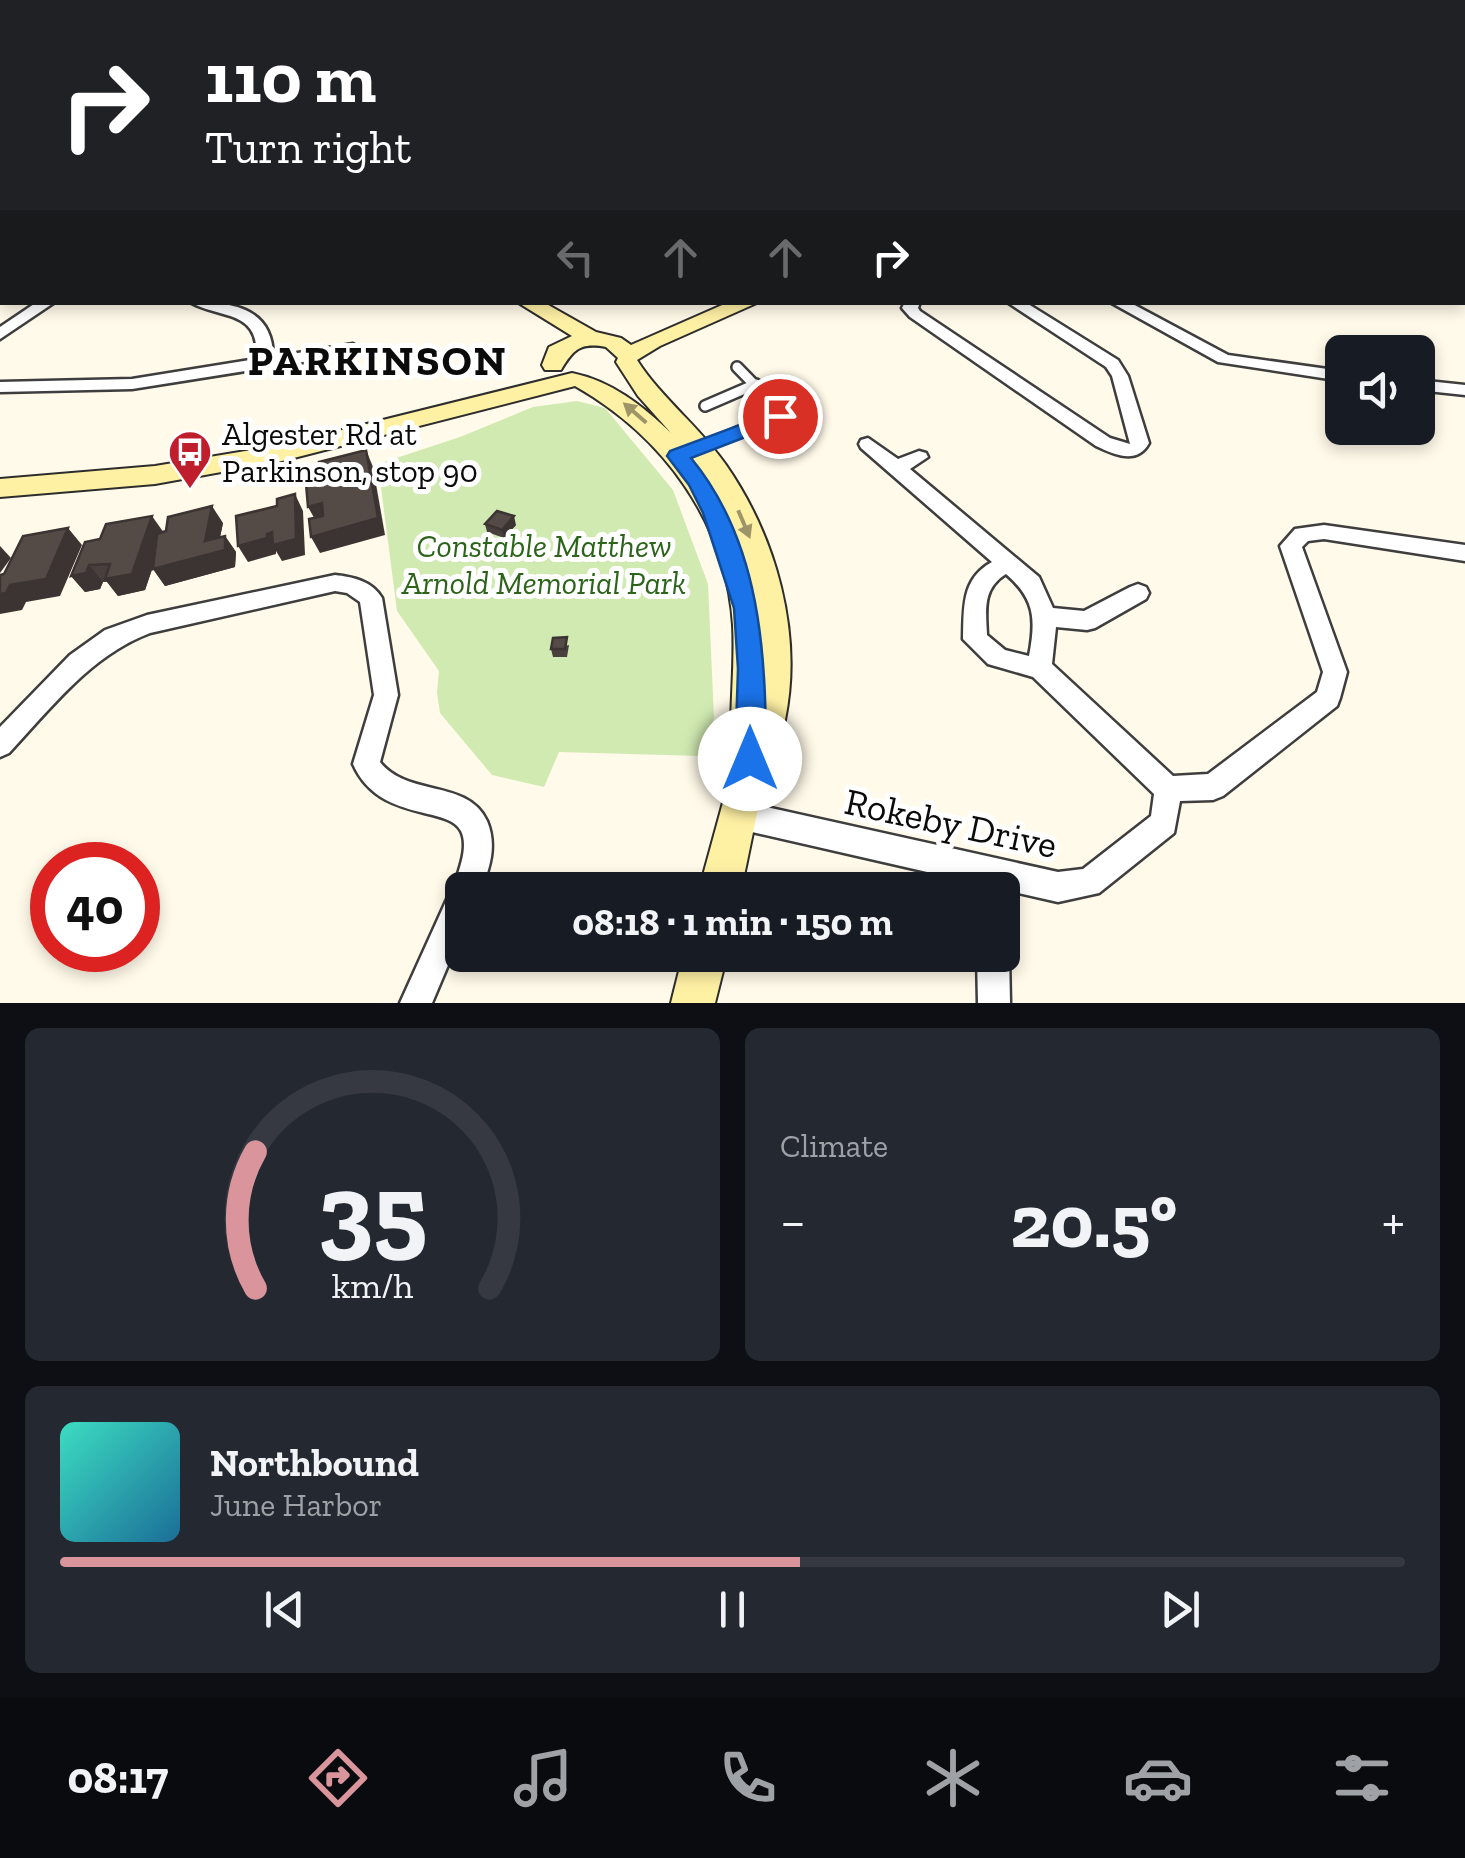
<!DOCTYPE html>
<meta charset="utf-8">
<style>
:root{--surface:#171b24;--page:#242831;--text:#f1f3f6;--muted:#9ea1a6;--line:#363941;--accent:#da949c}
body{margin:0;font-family:"Zilla Slab",serif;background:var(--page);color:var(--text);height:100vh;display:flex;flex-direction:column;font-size:38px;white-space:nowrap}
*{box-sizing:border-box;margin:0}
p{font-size:32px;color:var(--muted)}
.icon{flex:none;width:55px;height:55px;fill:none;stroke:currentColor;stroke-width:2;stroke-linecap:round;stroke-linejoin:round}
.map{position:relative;height:1003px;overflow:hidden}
.sheet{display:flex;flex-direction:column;gap:25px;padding:25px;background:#0d0f14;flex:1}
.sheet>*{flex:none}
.banner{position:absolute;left:0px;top:0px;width:1465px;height:305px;box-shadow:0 5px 15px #0003;background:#202124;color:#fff;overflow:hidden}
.buttons{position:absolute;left:1325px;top:335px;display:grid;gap:20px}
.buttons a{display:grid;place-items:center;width:110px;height:110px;border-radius:15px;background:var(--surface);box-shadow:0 5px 15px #0003;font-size:50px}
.speed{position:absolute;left:30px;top:842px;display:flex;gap:20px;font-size:50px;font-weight:700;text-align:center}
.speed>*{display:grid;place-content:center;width:130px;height:130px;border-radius:50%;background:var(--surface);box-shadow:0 5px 15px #0003;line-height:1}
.speed .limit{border:15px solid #d22;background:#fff;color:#111}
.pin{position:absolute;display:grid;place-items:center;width:85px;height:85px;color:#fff;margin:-42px;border:5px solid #fff;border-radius:50%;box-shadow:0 2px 10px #0007}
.me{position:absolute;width:110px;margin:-55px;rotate:0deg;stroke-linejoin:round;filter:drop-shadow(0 0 8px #0008)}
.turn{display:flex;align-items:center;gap:35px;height:210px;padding:0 40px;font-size:45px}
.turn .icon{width:130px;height:130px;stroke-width:2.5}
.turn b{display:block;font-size:70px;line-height:85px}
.lanes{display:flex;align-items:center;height:95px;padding:0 40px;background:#0003;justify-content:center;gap:50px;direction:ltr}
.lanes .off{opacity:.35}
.big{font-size:75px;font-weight:700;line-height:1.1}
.sheet .widget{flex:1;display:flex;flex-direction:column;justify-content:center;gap:15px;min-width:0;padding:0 35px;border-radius:15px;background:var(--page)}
.sheet .dial{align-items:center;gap:0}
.dial svg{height:260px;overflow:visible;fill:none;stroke:var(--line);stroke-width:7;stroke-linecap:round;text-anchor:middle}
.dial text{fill:var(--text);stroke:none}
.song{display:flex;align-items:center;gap:30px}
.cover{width:120px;height:120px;border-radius:15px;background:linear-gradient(135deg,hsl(170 70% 55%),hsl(200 70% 35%))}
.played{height:10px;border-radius:5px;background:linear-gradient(90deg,var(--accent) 55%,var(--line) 55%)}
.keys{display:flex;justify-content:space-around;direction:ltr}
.heat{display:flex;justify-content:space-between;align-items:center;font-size:55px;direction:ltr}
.sheet .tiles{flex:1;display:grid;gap:25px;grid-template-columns:1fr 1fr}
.widget:last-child{grid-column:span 2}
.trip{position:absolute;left:445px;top:872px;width:575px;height:100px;border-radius:15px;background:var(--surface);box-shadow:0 5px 15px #0003;font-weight:700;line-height:100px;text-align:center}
.dock{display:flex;height:160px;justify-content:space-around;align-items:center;background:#090b0e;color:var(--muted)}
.dock .icon{width:70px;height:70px}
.dock .on{color:var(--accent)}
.dock b{font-size:45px;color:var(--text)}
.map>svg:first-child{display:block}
.green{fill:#d1eab2}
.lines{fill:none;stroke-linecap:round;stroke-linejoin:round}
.lane-casing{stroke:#3e3e3e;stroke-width:14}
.street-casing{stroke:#3e3e3e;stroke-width:5}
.secondary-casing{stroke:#2d2d2d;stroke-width:4}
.lane{stroke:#fff;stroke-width:9}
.street{fill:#fff;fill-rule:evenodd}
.secondary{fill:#fff1a4;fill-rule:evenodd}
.wall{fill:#48403d}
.shaded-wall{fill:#3b3432}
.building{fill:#544b47;stroke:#3b3432;stroke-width:2.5}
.oneway{fill:#9d9567}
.route{fill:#1a73e8;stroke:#114b97;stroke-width:2.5}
.labels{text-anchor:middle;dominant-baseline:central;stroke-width:10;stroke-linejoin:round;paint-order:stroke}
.poi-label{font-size:32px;fill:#0b0b0b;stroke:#fff;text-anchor:start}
.park-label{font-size:32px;font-style:italic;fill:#2c641a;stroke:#fff}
.near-street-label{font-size:38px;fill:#0b0b0b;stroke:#fff}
.district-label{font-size:42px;font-weight:bold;letter-spacing:2.5px;fill:#0b0b0b;stroke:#fff}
</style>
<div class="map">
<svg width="1465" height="1003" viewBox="0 0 1465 1003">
<rect width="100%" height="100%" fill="#fffae9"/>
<polygon class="green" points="577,401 605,408 673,490 708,584 714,718 701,756 559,752 544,787 492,775 440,713 437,693 439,671 397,611 378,464 460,437 533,407"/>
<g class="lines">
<g class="lane-casing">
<g id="lane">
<polyline points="705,406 756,384"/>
<polyline points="698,449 782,413 737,367"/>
</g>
</g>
<g class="street-casing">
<g id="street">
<polygon points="0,120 2,120 2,124 0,125"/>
<rect x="1462" y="137" width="3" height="8"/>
<rect x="1462" y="197" width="3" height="8"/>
<rect x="0" y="250" width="2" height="8"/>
<rect x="1462" y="274" width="3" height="8"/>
<polygon points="37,302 55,302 0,339 0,327"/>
<path d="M190 302C229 302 273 306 273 357L353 344 361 349 353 354 132 389 0 392V382L132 379 256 359C261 309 219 319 190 302Z"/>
<path d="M905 302H920L918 308 920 311 1110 438 1130 444 1112 376 1106 367 1007 302H1025L1118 360 1128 376 1149 443C1137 465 1115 455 1096 446L910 317 902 308Z"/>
<polygon points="1110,302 1129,302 1228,355 1342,371 1342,381 1218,362"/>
<polygon points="1418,380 1465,385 1465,395 1418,390"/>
<path d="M868 438 898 459 919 451 926 453 928 457 910 469 1039 577 1053 608 1084 611 1130 587 1138 584 1146 587 1149 593 1146 599 1095 628 1087 630 1056 627 1052 664 1173 776 1208 774 1317 692 1323 672 1280 546 1295 529 1324 525 1465 545V561L1324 539 1308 541 1302 547 1347 672 1340 698 1337 706 1223 796 1213 800 1180 801 1174 833 1099 893 1058 902 739 829 729 825 725 815 729 805 739 801 1058 872 1083 869 1151 816 1154 794 1033 677 988 664 963 639C964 608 961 579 992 562L861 448 859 444 861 440ZM1006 574C1035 599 1036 619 1029 656L1005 650 987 635C986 610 982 589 1006 574Z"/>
<path d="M335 575C353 577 372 581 382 598L398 695 380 762C407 797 468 779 487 821 497 845 490 867 481 890H462V932L432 1003H400L457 877C461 864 468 845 461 831 448 805 379 823 353 764L374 695 360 602 347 593 335 591 150 633C90 656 52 707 9 753L0 757V727L70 655 105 630 147 615Z"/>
<polygon points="1002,943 1009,955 1010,1003 978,1003 977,955 1002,955"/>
</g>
</g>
<g class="secondary-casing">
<g id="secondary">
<rect x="0" y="123" width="2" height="9"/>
<path d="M517 302H543L596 332 621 338 631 345 729 302H759L660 346 637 360C662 399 700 427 726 465 776 537 803 633 785 720 781 740 770 758 765 778 756 815 749 853 741 890H699L739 744 731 732C731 696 735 660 733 625 726 521 663 436 575 386L282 461 155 484 0 497V479L155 466 282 445 572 373C611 381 642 405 671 433L638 396 616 362 618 358 606 347C580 342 573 350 561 370H545L542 365 549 347 572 336Z"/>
<polygon points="683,955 727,955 715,1003 671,1003"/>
</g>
</g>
<use href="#lane" class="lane"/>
<use href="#street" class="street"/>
<use href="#secondary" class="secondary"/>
</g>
<g class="wall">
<polygon points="223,523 220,537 225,536 236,552 235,567 165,586 153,569 154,564 145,590 118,596 107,582 103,582 100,589 85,592 71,576 85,542"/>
<polygon points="485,524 516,525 504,538 487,532"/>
<polygon points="569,645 567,657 553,657 551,649"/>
</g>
<g class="shaded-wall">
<polygon points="366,450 373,467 385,535 320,553 311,537"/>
<polygon points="295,494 303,511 305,555 282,561 276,551 276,554 248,562 238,546 272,532"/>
<polygon points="322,503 330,520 317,523 308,507"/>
<polygon points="212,506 223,523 217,552 225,536 236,552 235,567 165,586 153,569 205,541"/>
<polygon points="152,516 164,533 145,590 118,596 105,579"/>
<polygon points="514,516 516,525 504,538 502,530"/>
<polygon points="68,528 82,545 60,596 26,602 22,610 0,614 0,594"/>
<polygon points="0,546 11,558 0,573"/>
<polygon points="89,565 103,582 100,589 85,592 71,576"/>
</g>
<g class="building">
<polygon points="366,450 378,518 311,537 309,519 323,516 322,503 308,507 306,484 321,480 319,462"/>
<polygon points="295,494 296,539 273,545 272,532 267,534 267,538 238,546 236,516 277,506 277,499"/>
<polygon points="212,506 205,541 225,536 225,550 153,569 157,534 166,531 168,517"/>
<polygon points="497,511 514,516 502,530 485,524"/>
<polygon points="152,516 132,574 105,579 110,564 89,565 86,573 71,576 85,542 100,539 106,524"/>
<polygon points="68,528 46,579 10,585 6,593 0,594 0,575 4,574 23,536"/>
<polygon points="567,637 565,649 551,649 553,638"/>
</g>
<defs><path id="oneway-solid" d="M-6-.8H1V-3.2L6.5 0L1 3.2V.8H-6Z" transform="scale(2.5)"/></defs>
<g class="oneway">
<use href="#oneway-solid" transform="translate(635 413) rotate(-139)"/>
<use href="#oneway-solid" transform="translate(744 524) rotate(67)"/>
</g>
<linearGradient id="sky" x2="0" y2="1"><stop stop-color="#8fc5ee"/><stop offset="0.46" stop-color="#fffdf5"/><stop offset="1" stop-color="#fffdf5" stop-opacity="0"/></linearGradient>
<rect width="1465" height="261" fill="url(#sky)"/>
<path class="route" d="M780 410 787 412V421L691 458C761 543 766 654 766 759L761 769 750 773 740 769 735 759 738 669 734 608 703 513 689 485 667 456 670 451Z"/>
<defs>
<g id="bus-pin" transform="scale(2.25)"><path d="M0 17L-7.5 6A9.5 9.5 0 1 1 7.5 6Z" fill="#bf1f2d" stroke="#fff"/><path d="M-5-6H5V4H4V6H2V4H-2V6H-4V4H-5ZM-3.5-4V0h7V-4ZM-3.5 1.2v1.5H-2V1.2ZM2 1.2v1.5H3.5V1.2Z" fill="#fff"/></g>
</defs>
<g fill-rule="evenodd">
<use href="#bus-pin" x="190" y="452"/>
</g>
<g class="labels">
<g class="poi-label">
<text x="222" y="434">Algester Rd at<tspan x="222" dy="37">Parkinson, stop 90</tspan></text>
</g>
<g class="park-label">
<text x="544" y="546">Constable Matthew<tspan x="544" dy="37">Arnold Memorial Park</tspan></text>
</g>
<g class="near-street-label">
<text transform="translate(951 823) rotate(12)">Rokeby Drive</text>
</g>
<g class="district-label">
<text x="378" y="360">PARKINSON</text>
</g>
</g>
</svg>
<div class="buttons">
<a><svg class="icon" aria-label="sound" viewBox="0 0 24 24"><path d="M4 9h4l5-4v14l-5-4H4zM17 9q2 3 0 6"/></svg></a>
</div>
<div class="speed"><div class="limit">40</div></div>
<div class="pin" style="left:780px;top:416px;background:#d93025"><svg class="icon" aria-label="arrive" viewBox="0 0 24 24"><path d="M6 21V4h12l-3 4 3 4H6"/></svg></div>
<svg class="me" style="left:750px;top:759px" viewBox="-20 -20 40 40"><circle r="19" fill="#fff"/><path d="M0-13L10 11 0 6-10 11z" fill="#1a73e8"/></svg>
<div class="trip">08:18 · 1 min · 150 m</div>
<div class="banner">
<div class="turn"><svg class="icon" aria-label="right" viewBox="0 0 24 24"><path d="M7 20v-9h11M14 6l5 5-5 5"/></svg><div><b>110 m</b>Turn right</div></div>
<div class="lanes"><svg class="icon off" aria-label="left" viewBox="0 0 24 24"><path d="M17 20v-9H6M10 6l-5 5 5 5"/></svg><svg class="icon off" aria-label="ahead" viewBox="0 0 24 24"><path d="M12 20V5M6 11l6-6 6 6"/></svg><svg class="icon off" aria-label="ahead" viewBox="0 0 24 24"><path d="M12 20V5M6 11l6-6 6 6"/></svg><svg class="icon" aria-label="right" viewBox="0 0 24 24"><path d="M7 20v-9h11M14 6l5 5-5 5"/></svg></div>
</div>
</div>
<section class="sheet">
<div class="tiles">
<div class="widget dial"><svg viewBox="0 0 100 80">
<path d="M14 69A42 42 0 1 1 86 69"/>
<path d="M14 69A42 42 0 0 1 14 27" stroke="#da949c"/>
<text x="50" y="56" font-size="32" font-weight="700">35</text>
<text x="50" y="72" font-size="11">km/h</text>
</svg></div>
<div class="widget"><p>Climate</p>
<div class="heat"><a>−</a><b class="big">20.5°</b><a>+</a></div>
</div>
<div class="widget">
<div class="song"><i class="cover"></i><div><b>Northbound</b><p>June Harbor</p></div></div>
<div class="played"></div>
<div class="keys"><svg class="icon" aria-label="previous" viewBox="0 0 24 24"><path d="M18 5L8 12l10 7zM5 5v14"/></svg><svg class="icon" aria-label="pause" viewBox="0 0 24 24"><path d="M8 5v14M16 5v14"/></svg><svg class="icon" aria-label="next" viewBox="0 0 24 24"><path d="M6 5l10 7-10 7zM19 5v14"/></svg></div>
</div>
</div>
</section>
<nav class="dock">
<b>08:17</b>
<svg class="icon on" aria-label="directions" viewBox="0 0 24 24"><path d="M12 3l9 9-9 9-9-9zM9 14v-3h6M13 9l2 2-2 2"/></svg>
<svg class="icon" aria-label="music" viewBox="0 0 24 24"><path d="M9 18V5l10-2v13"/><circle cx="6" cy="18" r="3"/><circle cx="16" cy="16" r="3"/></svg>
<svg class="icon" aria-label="phone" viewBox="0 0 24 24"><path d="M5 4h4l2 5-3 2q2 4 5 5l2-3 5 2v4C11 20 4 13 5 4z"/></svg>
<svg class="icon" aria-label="climate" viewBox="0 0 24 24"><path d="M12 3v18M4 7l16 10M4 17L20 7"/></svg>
<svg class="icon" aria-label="car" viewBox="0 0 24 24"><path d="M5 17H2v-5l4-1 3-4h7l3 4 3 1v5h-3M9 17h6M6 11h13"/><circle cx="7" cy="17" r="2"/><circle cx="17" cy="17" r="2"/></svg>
<svg class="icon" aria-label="filters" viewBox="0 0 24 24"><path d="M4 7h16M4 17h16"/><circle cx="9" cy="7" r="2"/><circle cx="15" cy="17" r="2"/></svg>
</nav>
